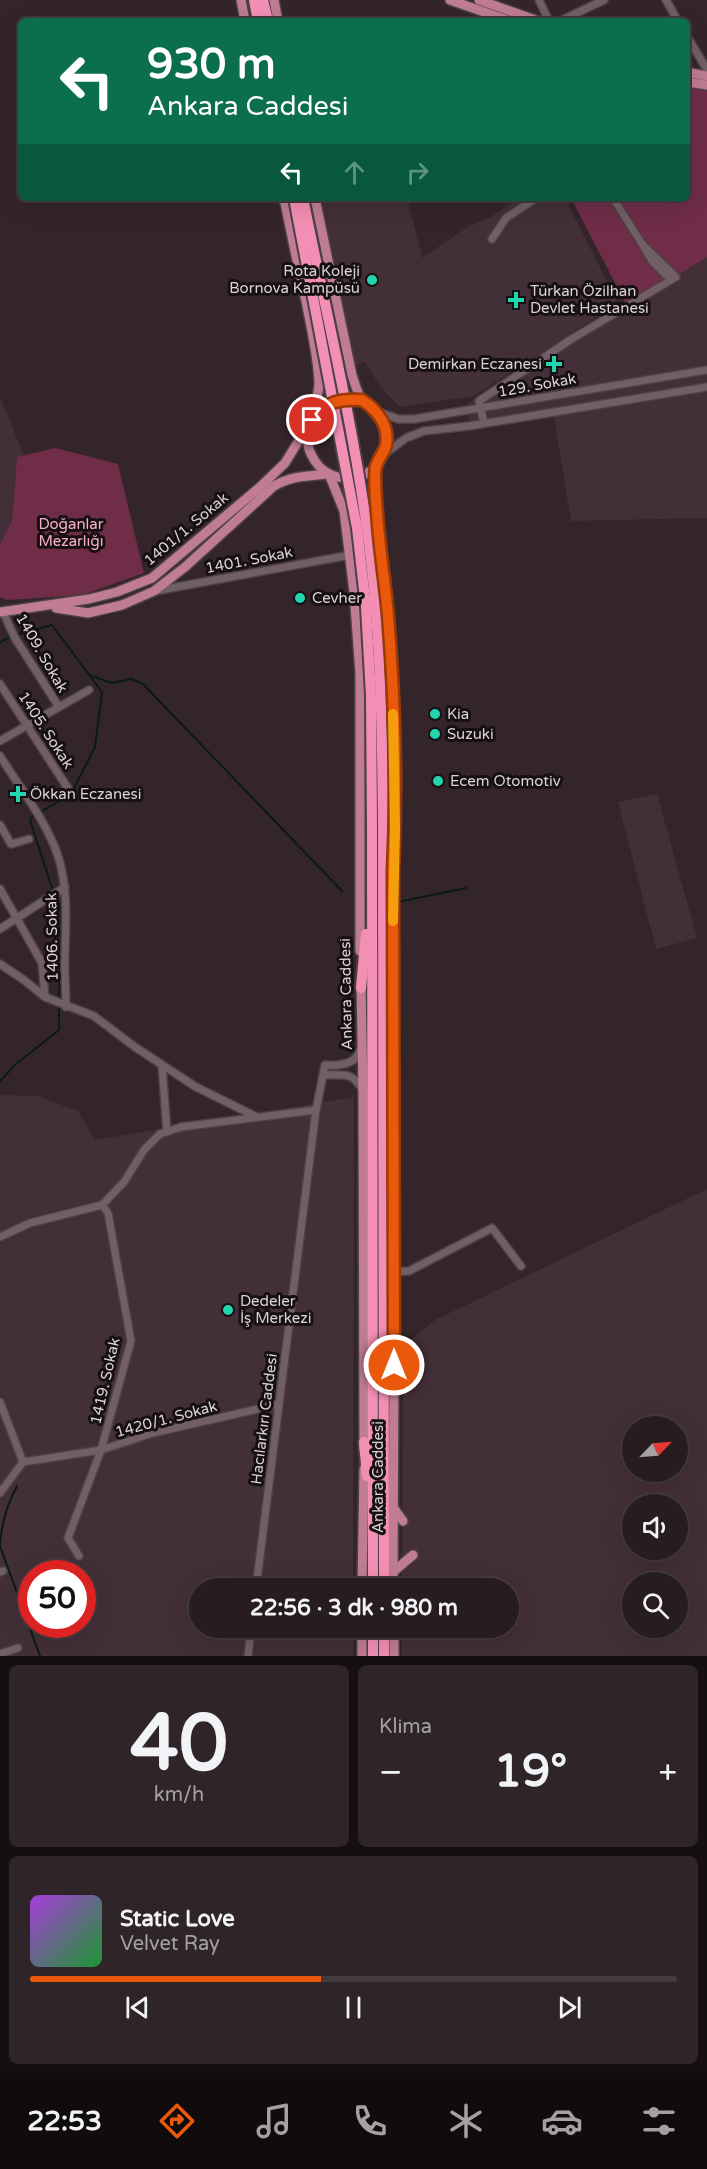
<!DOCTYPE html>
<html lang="tr">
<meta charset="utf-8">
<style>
:root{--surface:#271c20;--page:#2f2529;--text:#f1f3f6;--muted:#a4a1a5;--line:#433a3e;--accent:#ea580c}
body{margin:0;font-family:"Varela Round",sans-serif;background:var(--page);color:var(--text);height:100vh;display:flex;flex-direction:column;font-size:22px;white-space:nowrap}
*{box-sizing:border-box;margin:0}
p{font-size:20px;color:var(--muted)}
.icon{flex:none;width:33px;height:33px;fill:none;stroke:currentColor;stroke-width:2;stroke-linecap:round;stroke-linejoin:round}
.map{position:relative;height:1656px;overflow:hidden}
.details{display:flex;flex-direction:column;gap:9px;padding:9px;background:#150f12;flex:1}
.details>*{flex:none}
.hud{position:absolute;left:18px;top:18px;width:672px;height:183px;border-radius:9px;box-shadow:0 6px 24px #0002,0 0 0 2px var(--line);background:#0b6e4f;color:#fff;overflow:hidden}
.needle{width:39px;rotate:65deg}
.controls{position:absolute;left:622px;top:1416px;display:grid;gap:12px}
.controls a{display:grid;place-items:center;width:66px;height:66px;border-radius:50%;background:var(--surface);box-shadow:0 6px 24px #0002,0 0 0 2px var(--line);font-size:30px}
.speed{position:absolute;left:18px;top:1560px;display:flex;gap:12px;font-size:30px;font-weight:700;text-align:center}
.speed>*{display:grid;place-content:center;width:78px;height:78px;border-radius:50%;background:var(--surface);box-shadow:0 6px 24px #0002,0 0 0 2px var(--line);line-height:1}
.speed .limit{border:9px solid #d22;background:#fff;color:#111}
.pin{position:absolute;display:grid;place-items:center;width:51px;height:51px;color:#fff;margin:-26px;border:3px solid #fff;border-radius:50%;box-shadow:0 2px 6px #0007}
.me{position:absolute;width:66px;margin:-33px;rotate:0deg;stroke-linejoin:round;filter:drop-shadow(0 0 4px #0008)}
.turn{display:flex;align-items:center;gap:21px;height:126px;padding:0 30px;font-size:27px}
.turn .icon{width:78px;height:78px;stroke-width:2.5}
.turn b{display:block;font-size:42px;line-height:51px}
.lanes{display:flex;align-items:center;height:57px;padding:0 30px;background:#0003;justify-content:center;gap:30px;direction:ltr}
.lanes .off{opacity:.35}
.big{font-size:45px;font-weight:700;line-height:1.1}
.details .tile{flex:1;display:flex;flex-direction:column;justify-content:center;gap:9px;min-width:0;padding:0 21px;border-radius:9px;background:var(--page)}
.details .dial{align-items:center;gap:0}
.dial b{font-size:78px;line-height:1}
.song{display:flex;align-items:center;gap:18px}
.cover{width:72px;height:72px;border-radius:9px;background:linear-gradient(135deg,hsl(280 70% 55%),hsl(130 70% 35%))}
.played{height:6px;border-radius:3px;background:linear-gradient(90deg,var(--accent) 45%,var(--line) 45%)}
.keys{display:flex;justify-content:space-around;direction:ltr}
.heat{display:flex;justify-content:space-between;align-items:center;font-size:33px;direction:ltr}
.details .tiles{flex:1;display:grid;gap:9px;grid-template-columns:1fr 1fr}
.tile:last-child{grid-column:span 2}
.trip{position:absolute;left:189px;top:1578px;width:330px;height:60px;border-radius:30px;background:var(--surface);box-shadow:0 6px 24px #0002,0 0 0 2px var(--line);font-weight:700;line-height:60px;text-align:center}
.tabs{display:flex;height:96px;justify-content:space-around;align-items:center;background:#100b0d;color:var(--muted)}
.tabs .icon{width:42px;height:42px}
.tabs .on{color:var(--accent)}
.tabs b{font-size:27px;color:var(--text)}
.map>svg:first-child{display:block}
.built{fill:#432f37;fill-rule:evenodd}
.green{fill:#6f2d48}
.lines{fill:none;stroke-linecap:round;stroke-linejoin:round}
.stream{stroke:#0a1b16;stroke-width:2}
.minor-casing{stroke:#4d4145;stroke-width:10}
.major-casing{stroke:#4d4145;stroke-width:12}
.highway-casing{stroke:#4d4145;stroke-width:14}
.minor{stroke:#715f65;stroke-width:7}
.major{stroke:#bf7c94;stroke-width:9}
.highway{stroke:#f38fb4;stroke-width:10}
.highway-bridge-casing{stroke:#4d4145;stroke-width:14;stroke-linecap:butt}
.highway-bridge{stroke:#f38fb4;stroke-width:10}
.route-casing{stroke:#983908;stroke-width:15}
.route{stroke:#ea580c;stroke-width:10}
.slow{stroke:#f59e0b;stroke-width:10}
.poi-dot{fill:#23d5af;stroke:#171013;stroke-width:2}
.labels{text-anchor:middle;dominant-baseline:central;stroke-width:6;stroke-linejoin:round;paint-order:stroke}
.poi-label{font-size:15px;fill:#dcd2d5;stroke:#171013;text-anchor:start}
.street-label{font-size:15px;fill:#dcd2d5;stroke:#171013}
.park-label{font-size:15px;fill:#f9aec8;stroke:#171013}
</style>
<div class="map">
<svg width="707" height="1656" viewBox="0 0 707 1656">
<rect width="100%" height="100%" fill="#34252a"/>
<g class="built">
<polygon points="315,198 407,198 422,258 469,226 491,217 519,198 565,198 618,303 474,396 400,407 381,388 365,362 350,367"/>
<polygon points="707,253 707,518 571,521 553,412 469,426 467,404 535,358 673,271"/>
<polygon points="0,397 24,456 17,457 12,520 0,545"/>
<polygon points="657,794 697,938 656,949 618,802"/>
<path d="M0 1095 38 1096 78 1111 95 1140 354 1097 353 1588H200V1628H353V1656H0ZM32 1574H82V1624H32Z"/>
<path d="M707 1189V1656H402V1628H508V1588H402L403 1346 435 1320ZM633 1426H678V1472H633ZM633 1504H678V1550H633ZM633 1582H678V1628H633Z"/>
</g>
<g class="green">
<polygon points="687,86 707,91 707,257 627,306 571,198 687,198"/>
<polygon points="55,448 118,464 144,573 82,595 8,600 0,597 0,545 12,520 17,457"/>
</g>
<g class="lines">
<g class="stream">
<polyline points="16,635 52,625 102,692 95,747 71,794 39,813"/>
<polyline points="0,642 10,637"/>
<polyline points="90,675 112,683 131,679 143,684 342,891"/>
<polyline points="33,816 30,820 53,891"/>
<polyline points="56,897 62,912 59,1000"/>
<polyline points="398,902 466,888"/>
<polyline points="0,1081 16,1064 59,1030 59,1009"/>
<path d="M17 1486C7 1505 1 1525 0 1546L40 1656"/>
</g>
<g class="minor-casing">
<g id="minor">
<polyline points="539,0 549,21"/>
<polyline points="666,0 678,21"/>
<polyline points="560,21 604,0"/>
<polyline points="687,36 707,70"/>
<polyline points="613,198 642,244"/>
<polyline points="492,239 506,218 536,198"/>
<polyline points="376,411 398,419 414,419 707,370"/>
<polyline points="484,423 479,401 570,340 676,277 642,244 652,261 671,280"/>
<polyline points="383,455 406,438 424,431 469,426 707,387"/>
<polyline points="155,591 350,555"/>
<polyline points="0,684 69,790"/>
<polyline points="59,707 89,690"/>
<polyline points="0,741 59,707 15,638 3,612"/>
<path d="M0 756C20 788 46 820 58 856 68 887 66 919 65 952 64 970 66 989 66 1007"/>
<polyline points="0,825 11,844 29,839"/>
<polyline points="0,889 42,963 45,997"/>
<polyline points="0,929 65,887"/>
<polyline points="0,964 24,980 45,997 94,1016 135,1047 196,1087 257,1117"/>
<polyline points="162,1065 167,1132"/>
<path d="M323 1075C341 1075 352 1071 362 1089"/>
<polyline points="0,1237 30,1223 102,1205 124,1182 144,1150 160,1134 181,1127 316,1110"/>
<polyline points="393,1272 409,1271 492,1228 521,1266"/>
<polyline points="0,1402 23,1462"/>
<polyline points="23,1462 101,1450 153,1433 279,1404"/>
<polyline points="0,1493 23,1462"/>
<polyline points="79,1556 68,1538 101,1450 131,1341 108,1213 102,1205"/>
<polyline points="0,1572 3,1571"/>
<path d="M256 1588 316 1110 325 1065C339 1066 356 1065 360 1050"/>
<polyline points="0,1654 18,1648"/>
<polyline points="248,1656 251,1628"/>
</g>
</g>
<g class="major-casing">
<g id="major">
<polyline points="241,0 245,21"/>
<polyline points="274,0 278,21"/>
<polyline points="450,0 510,21"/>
<polyline points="479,0 538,21"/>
<polyline points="687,72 707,76"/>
<polyline points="687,82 707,85"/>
<path d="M284 198C291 232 298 267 306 301 311 328 318 355 319 383 319 405 300 433 311 454 320 474 339 482 360 476 385 469 393 437 379 416 375 409 367 406 363 400 357 395 355 383 352 375L315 198"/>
<path d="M314 417C326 400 343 399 362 400"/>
<polyline points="376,467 377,512 388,617 393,705 395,830 393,878"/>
<polyline points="329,474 344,511 354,592 360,674 360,951"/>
<path d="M56 608 88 613 122 605 154 591 185 567 274 486C291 476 308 476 329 474"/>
<polyline points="0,612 89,599 117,592 152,578 260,487 285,463 306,429"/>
<polyline points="393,895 394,1331"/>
<polyline points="361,983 363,1091 364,1449"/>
<polyline points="393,1507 403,1521"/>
<polyline points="393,1572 413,1555"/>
<polyline points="362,1588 364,1469"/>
<polyline points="393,1588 394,1360"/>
<polyline points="394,1628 394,1656"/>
<polyline points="362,1656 362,1628"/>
</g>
</g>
<g class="highway-casing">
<g id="highway">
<polyline points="254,0 258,21"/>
<polyline points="263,0 268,21"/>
<polyline points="383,824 384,1588"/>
<polyline points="372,825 373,1588"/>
<polyline points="389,904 393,872"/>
<polyline points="361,988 366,934"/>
<polyline points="390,1324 394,1366"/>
<polyline points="364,1442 367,1476"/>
<polyline points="373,1628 373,1656"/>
<polyline points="384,1628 384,1656"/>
</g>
</g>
<use href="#minor" class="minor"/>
<use href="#major" class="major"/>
<use href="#highway" class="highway"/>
<g class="highway-bridge-casing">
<g id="highway-bridge">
<polyline points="294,198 357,528 366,607 371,695 372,825"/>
<path d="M303 198C325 308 352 418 367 529 381 627 382 725 383 824"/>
</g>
</g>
<use href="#highway-bridge" class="highway-bridge"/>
</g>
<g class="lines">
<g class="route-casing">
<path id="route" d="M312 420C325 401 341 399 362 400 373 407 384 419 386 432 389 451 380 453 376 466 374 473 376 503 377 512 379 547 385 581 388 616 395 701 397 787 393 872L394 1365"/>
</g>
<use href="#route" class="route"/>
<polyline class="slow" points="393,921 395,830 393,714"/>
</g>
<g class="poi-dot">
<circle cx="372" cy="280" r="6"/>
<path d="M513 291h6v6h6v6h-6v6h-6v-6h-6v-6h6z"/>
<path d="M551 355h6v6h6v6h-6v6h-6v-6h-6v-6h6z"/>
<circle cx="300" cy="598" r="6"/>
<circle cx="435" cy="714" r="6"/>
<circle cx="435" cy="734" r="6"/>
<circle cx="438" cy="781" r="6"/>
<path d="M15 785h6v6h6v6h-6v6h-6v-6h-6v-6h6z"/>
<circle cx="228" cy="1310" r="6"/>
</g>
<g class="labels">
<g class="poi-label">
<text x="360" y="271" text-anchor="end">Rota Koleji<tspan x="360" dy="17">Bornova Kampüsü</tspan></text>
<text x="530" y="291">Türkan Özilhan<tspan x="530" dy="17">Devlet Hastanesi</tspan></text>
<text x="542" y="364" text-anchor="end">Demirkan Eczanesi</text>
<text x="312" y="598">Cevher</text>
<text x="447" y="714">Kia</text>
<text x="447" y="734">Suzuki</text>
<text x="450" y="781">Ecem Otomotiv</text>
<text x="30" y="794">Ökkan Eczanesi</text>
<text x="240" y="1301">Dedeler<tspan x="240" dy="17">İş Merkezi</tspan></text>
</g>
<g class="street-label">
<text transform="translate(537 385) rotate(-10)">129. Sokak</text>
<text transform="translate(186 529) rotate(-40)">1401/1. Sokak</text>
<text transform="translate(249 560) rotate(-11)">1401. Sokak</text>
<text transform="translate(42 653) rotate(60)">1409. Sokak</text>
<text transform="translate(46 730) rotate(57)">1405. Sokak</text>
<text transform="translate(52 937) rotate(-91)">1406. Sokak</text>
<text transform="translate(346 994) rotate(-91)">Ankara Caddesi</text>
<text transform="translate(105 1381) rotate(-77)">1419. Sokak</text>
<text transform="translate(166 1419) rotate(-15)">1420/1. Sokak</text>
<text transform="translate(264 1419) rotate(-83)">Hacılarkırı Caddesi</text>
<text transform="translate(378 1477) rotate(-90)">Ankara Caddesi</text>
</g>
<g class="park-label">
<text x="71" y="524">Doğanlar<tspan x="71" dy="17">Mezarlığı</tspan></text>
</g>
</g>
</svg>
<div class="controls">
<a><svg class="needle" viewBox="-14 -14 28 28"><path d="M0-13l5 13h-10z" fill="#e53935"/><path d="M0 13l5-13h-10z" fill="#a4a1a5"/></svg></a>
<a><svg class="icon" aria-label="sound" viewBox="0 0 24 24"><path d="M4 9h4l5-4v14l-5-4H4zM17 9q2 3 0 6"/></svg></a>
<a><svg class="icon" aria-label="search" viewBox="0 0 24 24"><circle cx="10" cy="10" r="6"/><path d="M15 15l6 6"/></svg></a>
</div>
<div class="speed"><div class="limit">50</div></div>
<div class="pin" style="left:312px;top:420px;background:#d93025"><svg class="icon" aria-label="arrive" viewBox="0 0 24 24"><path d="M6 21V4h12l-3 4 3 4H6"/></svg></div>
<svg class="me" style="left:394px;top:1365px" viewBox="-20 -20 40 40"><circle r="17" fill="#ea580c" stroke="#fff" stroke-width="3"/><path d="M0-11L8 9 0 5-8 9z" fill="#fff"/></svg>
<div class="trip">22:56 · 3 dk · 980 m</div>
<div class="hud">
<div class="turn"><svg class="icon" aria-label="left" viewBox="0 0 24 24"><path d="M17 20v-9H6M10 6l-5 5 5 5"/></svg><div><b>930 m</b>Ankara Caddesi</div></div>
<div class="lanes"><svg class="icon" aria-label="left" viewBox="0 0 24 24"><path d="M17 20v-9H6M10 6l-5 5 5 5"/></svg><svg class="icon off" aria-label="ahead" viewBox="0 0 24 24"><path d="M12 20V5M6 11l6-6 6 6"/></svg><svg class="icon off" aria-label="right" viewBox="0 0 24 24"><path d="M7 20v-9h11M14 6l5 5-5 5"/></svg></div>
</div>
</div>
<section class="details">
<div class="tiles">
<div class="tile dial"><b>40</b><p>km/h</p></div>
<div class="tile"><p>Klima</p>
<div class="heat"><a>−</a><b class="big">19°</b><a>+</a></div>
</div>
<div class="tile">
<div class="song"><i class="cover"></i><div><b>Static Love</b><p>Velvet Ray</p></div></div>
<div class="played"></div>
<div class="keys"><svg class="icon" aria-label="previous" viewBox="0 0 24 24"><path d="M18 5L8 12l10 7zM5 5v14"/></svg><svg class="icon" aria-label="pause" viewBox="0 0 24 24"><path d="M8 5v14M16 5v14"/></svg><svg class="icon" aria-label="next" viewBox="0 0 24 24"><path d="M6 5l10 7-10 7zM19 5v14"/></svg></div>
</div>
</div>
</section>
<nav class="tabs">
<b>22:53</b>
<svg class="icon on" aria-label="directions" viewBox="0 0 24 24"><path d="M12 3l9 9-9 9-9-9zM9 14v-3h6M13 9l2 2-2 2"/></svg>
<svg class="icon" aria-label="music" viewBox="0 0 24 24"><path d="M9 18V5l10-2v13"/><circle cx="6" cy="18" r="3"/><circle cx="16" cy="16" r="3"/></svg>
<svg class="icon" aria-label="phone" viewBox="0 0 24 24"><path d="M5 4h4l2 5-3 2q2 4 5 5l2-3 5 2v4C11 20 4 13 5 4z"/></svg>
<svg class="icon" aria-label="climate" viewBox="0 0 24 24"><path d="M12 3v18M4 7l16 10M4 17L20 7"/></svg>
<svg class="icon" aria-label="car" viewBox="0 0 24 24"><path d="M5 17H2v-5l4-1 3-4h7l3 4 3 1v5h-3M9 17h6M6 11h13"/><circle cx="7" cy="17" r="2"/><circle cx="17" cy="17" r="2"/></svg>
<svg class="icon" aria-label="filters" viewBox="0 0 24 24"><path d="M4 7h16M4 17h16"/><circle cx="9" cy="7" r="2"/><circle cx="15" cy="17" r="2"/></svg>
</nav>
